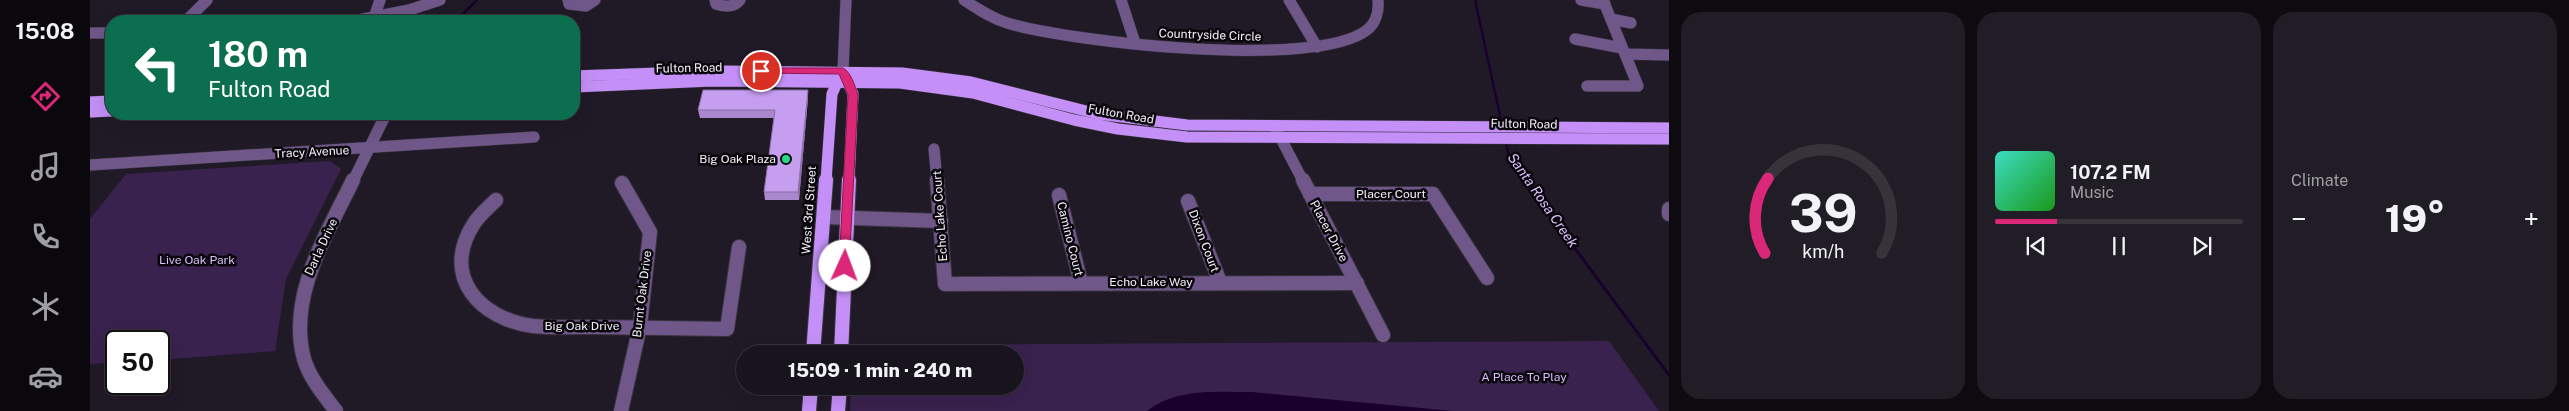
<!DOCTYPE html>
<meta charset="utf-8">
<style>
:root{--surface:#18141d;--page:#211d26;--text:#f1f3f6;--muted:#9f9ea4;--line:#36333b;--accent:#db2777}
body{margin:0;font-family:"Public Sans",sans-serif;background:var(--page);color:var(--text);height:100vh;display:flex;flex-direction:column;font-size:19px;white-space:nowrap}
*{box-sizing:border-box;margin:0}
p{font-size:16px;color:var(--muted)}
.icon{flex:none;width:28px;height:28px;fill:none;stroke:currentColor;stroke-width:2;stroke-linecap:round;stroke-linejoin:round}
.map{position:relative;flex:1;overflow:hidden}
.sheet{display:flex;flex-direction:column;gap:12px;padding:12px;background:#0d0b10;width:900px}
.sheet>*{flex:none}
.banner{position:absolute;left:15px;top:15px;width:475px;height:105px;border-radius:20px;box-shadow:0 5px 20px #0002,0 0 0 1px var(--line);background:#0b6e4f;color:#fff;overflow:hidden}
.speed{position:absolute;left:15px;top:330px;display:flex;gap:10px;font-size:25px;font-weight:700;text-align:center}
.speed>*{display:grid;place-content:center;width:65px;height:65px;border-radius:50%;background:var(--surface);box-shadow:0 5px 20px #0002,0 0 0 1px var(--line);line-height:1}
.speed .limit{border:2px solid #111;border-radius:8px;background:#fff;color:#111}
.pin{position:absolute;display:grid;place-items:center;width:42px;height:42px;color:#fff;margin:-21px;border:2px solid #fff;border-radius:50%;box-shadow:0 1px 5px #0007}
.me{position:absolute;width:55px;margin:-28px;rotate:2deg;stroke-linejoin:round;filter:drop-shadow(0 0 4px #0008)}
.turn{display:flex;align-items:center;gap:18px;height:105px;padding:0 20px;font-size:22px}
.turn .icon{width:65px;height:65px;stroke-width:2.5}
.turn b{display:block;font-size:35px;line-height:42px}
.big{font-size:38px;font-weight:800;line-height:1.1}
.sheet .card{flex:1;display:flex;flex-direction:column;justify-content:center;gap:8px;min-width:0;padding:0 18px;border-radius:20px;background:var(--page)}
.sheet .dial{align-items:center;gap:0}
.dial svg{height:130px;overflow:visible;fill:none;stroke:var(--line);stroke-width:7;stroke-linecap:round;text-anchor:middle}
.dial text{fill:var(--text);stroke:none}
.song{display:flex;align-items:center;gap:15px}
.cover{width:60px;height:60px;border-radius:8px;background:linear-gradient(135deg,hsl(170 70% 55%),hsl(120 70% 35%))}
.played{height:5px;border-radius:2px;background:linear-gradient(90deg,var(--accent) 25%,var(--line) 25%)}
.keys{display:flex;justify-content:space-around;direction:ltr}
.heat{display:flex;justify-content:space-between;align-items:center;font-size:28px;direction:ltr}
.sheet .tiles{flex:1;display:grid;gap:12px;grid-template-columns:repeat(3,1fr)}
.trip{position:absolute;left:646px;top:345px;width:288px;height:50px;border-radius:25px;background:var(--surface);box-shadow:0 5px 20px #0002,0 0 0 1px var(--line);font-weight:800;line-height:50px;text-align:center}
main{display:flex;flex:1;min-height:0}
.tab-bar{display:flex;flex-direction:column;width:90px;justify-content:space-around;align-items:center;background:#0a080c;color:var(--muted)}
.tab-bar .icon{width:35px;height:35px}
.tab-bar .current{color:var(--accent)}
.tab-bar b{font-size:22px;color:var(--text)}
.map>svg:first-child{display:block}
.green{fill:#39224e}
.water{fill:#19002d}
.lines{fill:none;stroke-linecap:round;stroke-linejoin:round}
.stream-far1{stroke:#19002d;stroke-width:2.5}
.stream{stroke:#19002d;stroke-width:3}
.minor-far1-casing{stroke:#3a3440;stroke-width:12}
.minor-casing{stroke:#3a3440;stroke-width:16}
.major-far1-casing{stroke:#3a3440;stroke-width:12}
.major-casing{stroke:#3a3440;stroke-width:16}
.minor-far1{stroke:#6f5789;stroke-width:11}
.minor{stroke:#6f5789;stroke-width:14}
.major-far1{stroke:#c490f8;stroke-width:11}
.major{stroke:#c490f8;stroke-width:14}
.wall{fill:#a988ce}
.shaded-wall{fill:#8a6fa7}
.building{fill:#c59eef;stroke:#8a6fa7}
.route{fill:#db2777;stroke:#8e194d}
.poi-dot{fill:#28d885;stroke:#09060c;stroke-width:2}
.labels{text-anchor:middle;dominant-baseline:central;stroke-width:5;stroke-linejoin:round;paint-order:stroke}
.street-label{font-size:12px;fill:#f5f1fb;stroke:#09060c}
.poi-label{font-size:12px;fill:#f5f1fb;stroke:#09060c;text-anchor:end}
.park-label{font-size:12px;fill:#dcbffd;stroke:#09060c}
.water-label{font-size:14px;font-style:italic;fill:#dec1ff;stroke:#09060c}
</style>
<main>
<nav class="tab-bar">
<b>15:08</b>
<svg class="icon current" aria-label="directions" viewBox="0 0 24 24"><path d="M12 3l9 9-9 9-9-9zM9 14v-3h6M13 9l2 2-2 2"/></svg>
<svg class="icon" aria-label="music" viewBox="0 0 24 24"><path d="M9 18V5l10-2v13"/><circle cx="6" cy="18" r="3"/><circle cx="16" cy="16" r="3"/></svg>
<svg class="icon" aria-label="phone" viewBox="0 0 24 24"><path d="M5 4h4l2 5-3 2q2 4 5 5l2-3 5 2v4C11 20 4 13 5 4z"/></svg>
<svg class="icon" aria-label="climate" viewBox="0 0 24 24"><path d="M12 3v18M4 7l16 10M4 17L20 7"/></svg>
<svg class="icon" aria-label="car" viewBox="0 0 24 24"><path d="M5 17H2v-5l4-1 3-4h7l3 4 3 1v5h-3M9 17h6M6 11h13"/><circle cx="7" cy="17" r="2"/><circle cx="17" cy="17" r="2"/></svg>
</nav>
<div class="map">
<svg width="1579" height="411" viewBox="0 0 1579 411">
<rect width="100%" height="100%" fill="#201a27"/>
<g class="green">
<polygon points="240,161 251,169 196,279 185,351 69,360 69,341 26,341 26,363 0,364 0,219 36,174"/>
<polygon points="1519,341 1569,411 760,411 761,386 925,386 925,354 762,354 763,345"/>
</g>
<path class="water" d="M1162 392 1363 411H1057C1086 388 1127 392 1162 392Z"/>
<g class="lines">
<g class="stream-far1">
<polyline points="1385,0 1419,157 1435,181"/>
<polyline points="366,21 387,0"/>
</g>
<polyline class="stream" points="1434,180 1579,375"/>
<g class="minor-far1-casing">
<g id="minor-far1">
<polyline points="478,0 479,4 496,6 505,0"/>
<path d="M625 0 626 4C635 7 644 8 650 0"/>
<path d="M874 0C888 9 901 18 917 23 981 42 1225 70 1277 30 1286 23 1289 11 1288 0"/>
<polyline points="1031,0 1045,43"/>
<polyline points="1199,0 1227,47"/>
<polyline points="1491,0 1515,4"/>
<polyline points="1513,0 1535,54 1579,55"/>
<polyline points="284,18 290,0"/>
<polyline points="1521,19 1541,23"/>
<polyline points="96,21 117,0"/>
<polyline points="263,21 319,10 350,0"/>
<polyline points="0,33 21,33"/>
<polyline points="1485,39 1532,48"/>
<polyline points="753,71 756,0"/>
<polyline points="1497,86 1548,86 1535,54"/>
<polyline points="1186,129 1213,181"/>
<polyline points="844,149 847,181"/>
<polyline points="0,165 444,137"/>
<polyline points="263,181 296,114"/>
</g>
</g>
<g class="minor-casing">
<g id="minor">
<polyline points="847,180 855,284 1267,283"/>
<polyline points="1213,180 1293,335"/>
<polyline points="1220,194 1343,194 1397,278"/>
<polyline points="969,195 991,283"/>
<path d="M406 200C398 208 389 215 383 225 351 277 390 319 443 326 463 328 484 327 504 327 548 328 593 328 637 329L649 247"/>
<polyline points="1098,201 1130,282"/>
<polyline points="1579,209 1579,214"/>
<polyline points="734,217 851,221"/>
<path d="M246 411C234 395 220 379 214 359 197 297 237 234 263 180"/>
<polyline points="531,411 550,326 560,232 532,183"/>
</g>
</g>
<g class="major-far1-casing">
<g id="major-far1">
<polyline points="484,76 626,71 812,73 881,82 1008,114 1097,125 1579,128"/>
<polyline points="755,76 763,94 759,181"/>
<polyline points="484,87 622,81 810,83 883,93 984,120 1028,129 1097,137 1579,139"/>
<polyline points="0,102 21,101"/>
<polyline points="0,112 21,111"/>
<polyline points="736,181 742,94 750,76"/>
</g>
</g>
<g class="major-casing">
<g id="major">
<polyline points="723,354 736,180"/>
<polyline points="751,354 759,180"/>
<polyline points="719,411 721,386"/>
<polyline points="748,411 750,386"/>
</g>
</g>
<use href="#minor-far1" class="minor-far1"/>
<use href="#minor" class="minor"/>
<use href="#major-far1" class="major-far1"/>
<use href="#major" class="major"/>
</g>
<polygon class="wall" points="718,98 709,200 675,200 674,192 684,118 610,118 608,110"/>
<polygon class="shaded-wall" points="718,90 718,98 709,200 708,192"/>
<polygon class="building" points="613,90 718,90 708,192 674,192 685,110 608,110"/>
<path class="route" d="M671 68H753C761 72 765 86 768 95L759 269 755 270 749 266 758 95 749 74 667 73V69Z"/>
<circle class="poi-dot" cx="696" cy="159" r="5"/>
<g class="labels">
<g class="street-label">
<text transform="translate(1120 35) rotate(2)">Countryside Circle</text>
<text transform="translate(599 68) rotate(-1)">Fulton Road</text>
<text transform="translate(1031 114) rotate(10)">Fulton Road</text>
<text transform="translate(1434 124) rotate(1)">Fulton Road</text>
<text transform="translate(222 152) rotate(-3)">Tracy Avenue</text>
<text x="1301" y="194">Placer Court</text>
<text transform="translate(719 210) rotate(-86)">West 3rd Street</text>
<text transform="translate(850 216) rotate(-94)">Echo Lake Court</text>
<text transform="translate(1239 231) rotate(62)">Placer Drive</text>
<text transform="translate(980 239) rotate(76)">Camino Court</text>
<text transform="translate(1114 241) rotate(69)">Dixon Court</text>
<text transform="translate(231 247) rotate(-65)">Darla Drive</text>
<text x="1061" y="282">Echo Lake Way</text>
<text transform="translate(552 294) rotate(-83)">Burnt Oak Drive</text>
<text x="492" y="326">Big Oak Drive</text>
</g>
<g class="poi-label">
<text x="686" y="159">Big Oak Plaza</text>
</g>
<g class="park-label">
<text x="107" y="260">Live Oak Park</text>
<text x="1434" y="377">A Place To Play</text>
</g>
<g class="water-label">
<text transform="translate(1453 200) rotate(55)">Santa Rosa Creek</text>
</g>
</g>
</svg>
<div class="speed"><div class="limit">50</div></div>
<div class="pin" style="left:671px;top:71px;background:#d93025"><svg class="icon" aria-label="arrive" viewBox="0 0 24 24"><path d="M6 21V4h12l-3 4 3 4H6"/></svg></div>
<svg class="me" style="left:755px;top:266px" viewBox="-20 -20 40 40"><circle r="19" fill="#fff"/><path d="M0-13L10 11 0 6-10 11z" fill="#db2777"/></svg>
<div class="trip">15:09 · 1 min · 240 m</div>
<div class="banner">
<div class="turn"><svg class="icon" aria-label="left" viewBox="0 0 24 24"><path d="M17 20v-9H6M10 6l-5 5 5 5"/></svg><div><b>180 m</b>Fulton Road</div></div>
</div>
</div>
<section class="sheet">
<div class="tiles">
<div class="card dial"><svg viewBox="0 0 100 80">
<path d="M14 69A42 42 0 1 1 86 69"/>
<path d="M14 69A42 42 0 0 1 16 23" stroke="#db2777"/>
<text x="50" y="56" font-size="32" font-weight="700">39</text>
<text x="50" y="72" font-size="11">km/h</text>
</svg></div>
<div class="card">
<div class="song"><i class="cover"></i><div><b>107.2 FM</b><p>Music</p></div></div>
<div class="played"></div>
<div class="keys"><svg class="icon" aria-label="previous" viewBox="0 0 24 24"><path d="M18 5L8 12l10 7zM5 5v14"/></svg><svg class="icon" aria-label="pause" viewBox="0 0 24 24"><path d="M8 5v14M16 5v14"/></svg><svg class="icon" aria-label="next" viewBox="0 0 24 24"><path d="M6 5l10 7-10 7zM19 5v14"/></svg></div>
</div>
<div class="card"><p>Climate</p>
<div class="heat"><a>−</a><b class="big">19°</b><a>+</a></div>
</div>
</div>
</section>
</main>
